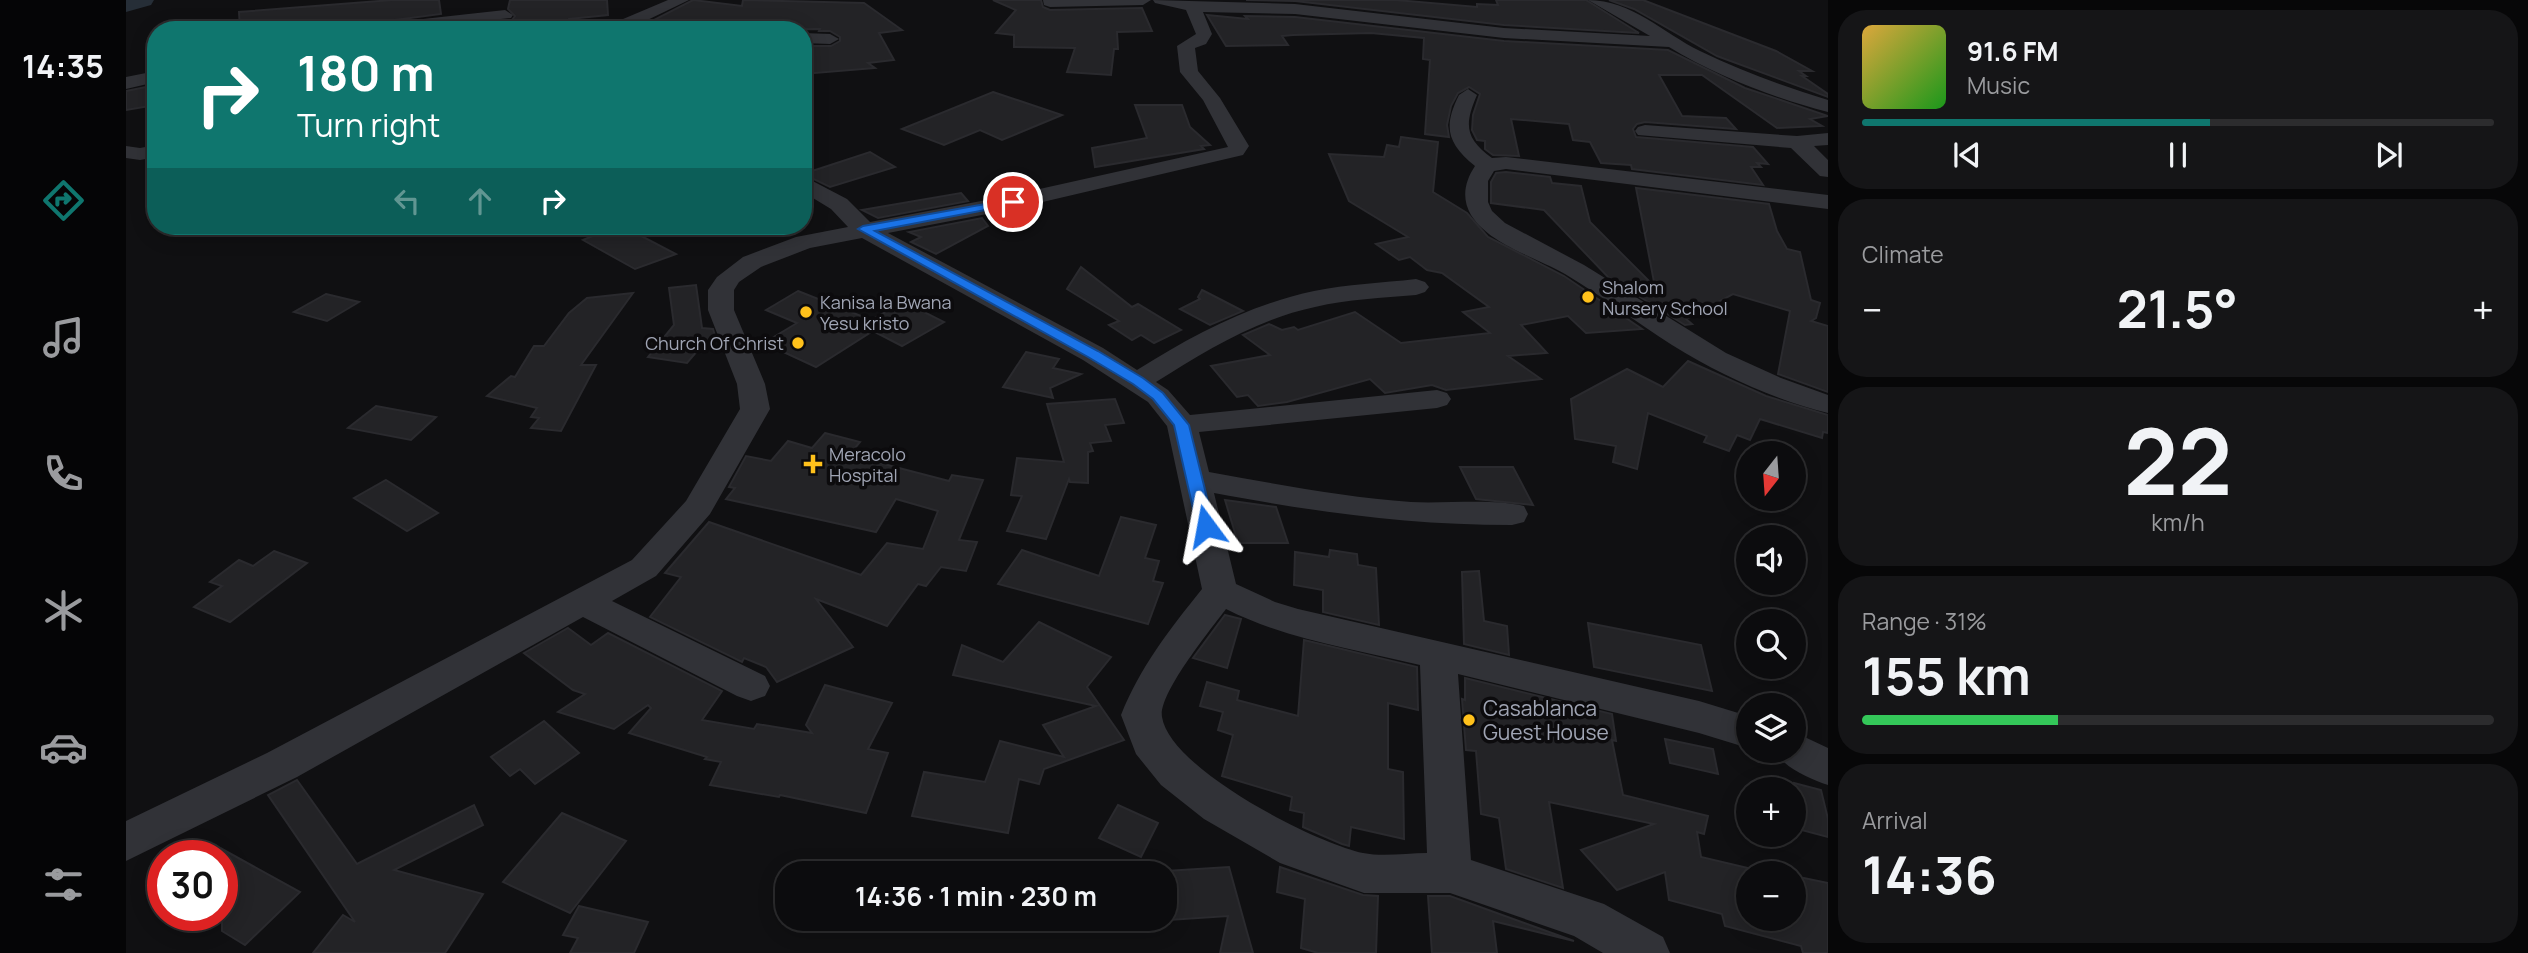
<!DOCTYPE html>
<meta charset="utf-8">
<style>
:root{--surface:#0c0c0e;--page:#151517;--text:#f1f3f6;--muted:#9a9b9e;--line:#2c2c2e;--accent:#0f766e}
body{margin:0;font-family:Manrope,sans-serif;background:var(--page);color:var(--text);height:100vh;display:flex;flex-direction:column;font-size:26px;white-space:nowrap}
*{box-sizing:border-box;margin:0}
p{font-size:23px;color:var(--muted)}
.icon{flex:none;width:38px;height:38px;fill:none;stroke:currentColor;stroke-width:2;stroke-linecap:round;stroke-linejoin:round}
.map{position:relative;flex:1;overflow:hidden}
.sheet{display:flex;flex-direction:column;gap:10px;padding:10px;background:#070708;width:700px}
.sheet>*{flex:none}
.top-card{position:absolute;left:21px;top:21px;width:665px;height:214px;border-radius:28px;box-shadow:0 4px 18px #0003,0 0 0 2px var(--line);background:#0f766e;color:#fff;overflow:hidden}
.needle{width:46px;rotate:197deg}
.controls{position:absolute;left:1610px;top:441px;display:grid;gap:14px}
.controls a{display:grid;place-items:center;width:70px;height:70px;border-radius:50%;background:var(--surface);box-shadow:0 4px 18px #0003,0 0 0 2px var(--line);font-size:35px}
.speed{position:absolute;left:21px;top:840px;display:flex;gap:14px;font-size:35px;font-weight:700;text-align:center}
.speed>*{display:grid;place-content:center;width:91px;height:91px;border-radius:50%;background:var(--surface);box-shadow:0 4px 18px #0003,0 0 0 2px var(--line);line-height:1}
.speed .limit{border:10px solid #d22;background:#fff;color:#111}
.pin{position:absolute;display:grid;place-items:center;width:60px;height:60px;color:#fff;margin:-30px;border:4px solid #fff;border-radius:50%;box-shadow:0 2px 7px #0007}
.me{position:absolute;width:77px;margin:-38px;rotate:347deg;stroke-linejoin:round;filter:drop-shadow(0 0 5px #0008)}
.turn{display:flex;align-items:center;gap:24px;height:147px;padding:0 35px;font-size:32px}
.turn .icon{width:91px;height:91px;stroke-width:2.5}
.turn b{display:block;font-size:49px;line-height:60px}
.lanes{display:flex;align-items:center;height:66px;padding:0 35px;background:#0003;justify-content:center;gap:35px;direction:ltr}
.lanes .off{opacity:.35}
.big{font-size:52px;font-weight:700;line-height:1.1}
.sheet .card{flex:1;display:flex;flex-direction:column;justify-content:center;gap:10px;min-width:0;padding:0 24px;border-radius:28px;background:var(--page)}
.sheet .dial{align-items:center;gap:0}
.dial b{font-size:91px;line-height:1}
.song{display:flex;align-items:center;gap:21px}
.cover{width:84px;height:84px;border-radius:10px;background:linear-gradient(135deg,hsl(40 70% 55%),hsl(120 70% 35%))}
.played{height:7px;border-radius:4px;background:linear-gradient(90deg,var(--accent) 55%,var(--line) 55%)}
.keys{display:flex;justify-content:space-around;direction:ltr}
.heat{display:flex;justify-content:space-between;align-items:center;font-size:38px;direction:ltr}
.charge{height:10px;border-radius:5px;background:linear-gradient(90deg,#34c759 31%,var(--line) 0)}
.trip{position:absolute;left:649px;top:861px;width:402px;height:70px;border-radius:28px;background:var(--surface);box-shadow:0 4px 18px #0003,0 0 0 2px var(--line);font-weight:700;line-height:70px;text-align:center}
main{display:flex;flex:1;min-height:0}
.tabs{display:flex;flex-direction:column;width:126px;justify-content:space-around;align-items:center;background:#050506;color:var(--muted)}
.tabs .icon{width:49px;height:49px}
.tabs .current{color:var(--accent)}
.tabs b{font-size:32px;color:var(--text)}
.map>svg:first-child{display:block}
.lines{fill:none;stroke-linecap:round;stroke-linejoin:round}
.river{fill:#262e37;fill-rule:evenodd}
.building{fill:#232326;stroke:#2a2a2e;stroke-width:2}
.minor{fill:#313237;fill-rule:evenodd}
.route{fill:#1a73e8;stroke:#114b97;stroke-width:2}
.poi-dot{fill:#ffc11b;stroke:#0c0b0d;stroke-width:2.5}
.labels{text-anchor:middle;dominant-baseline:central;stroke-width:7;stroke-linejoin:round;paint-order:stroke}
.poi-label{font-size:18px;fill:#a0a5b4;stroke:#0c0b0d;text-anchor:start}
.near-poi-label{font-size:21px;fill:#a0a5b4;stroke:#0c0b0d;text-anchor:start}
</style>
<main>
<nav class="tabs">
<b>14:35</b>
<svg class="icon current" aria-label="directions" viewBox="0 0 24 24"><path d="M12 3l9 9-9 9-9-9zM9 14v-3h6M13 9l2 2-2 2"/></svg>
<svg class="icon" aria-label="music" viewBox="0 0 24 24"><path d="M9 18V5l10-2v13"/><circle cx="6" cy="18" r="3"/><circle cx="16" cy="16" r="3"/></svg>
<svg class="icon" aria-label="phone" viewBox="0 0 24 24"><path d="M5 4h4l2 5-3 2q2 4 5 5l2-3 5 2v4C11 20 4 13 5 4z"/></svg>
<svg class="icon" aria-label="climate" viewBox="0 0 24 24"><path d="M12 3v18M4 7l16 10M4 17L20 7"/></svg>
<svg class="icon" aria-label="car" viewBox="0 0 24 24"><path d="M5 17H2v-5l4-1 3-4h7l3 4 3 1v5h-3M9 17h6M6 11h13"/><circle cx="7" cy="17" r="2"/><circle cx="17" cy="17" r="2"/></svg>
<svg class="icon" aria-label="filters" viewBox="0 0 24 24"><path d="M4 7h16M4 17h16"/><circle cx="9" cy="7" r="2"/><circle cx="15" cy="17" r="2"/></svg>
</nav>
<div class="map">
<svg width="1702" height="953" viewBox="0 0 1702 953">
<rect width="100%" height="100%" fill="#101012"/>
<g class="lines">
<polygon class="river" points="0,0 28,0 25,5 0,12"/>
</g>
<g class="building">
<polygon points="266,0 313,0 315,14 262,21 262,24 243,26 242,30 114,30 113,12"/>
<polygon points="384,0 481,0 482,15 443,19 439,30 417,30 420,22 377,26 379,21 385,21 389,16 382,9"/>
<polygon points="567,0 616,6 617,0 738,3 776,30 753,33 768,60 742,63 749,68 677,74 679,46 705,46 714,41 714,37 704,31 693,31 694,29 519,30 516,26"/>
<polygon points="867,0 915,0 917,7 924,10 1016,8 1026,31 991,32 992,49 988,49 985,75 941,72 949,48 888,47 888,35 870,33 890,10"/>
<polygon points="1120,0 1270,0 1351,7 1351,4 1372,5 1370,0 1460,0 1513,33 1378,25 1169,1"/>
<polygon points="1483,0 1517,0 1650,51 1686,71 1673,71 1680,76 1676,76 1702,94 1702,97 1591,56 1508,9"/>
<polygon points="1081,15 1122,19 1119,16 1169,17 1378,41 1542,50 1619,88 1702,116 1684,119 1696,126 1651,128 1576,75 1533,75 1556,116 1600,118 1610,129 1519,122 1511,124 1507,129 1510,137 1627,147 1642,164 1631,163 1635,167 1625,167 1637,185 1506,169 1505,165 1475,163 1464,142 1447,140 1443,124 1385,119 1393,156 1367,155 1359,149 1359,141 1351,140 1346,130 1347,115 1354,94 1343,87 1332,93 1325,106 1321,125 1323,137 1299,134 1304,60 1297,59 1298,38 1245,33 1167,35 1156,36 1162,45 1100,46"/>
<polygon points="30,85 30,105 0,110 0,91"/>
<polygon points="867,92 936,115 876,140 854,130 818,145 776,129"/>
<polygon points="1009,105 1056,105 1064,127 1084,145 1075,146 1078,149 969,167 966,148 1021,138"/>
<polygon points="1275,137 1312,142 1307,192 1341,213 1362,237 1438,276 1516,329 1460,333 1442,316 1395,325 1421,353 1382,356 1415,379 1320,390 1306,385 1259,393 1244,379 1161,402 1132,406 1122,395 1111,397 1085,366 1144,355 1117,335 1143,324 1156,330 1168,327 1172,330 1229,312 1275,343 1364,333 1337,312 1363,307 1316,273 1301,270 1284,257 1273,260 1250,244 1282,237 1223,201 1203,154 1258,157 1261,145 1273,147"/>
<polygon points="744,152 769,167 704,187 677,174"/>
<polygon points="1380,172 1424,177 1426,183 1455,186 1464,222 1529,287 1510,188 1643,204 1651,231 1661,249 1674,252 1685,300 1694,303 1690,318 1685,321 1702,326 1702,392 1652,374 1664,311 1607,294 1560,319 1566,324 1559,325 1482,277 1418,210 1365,203 1365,182 1370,173"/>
<polygon points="835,193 842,201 752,218 736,210"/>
<polygon points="856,218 862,226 810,254 785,242 795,237 783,232"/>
<polygon points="500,228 550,254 509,269 457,240 481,230 488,233"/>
<polygon points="955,267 1006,307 1012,304 1055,330 1028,343 1015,335 1006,340 983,325 993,321 941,289"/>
<polygon points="570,285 576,328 587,329 589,336 579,351 572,350 561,363 522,357 548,325 543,288"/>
<polygon points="1076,290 1084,294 1117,311 1084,325 1054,309 1074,299 1072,297"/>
<polygon points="672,291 745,320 778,302 818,322 776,346 747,331 690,367 638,343 671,323 640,310"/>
<polygon points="507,293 455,365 470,365 435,431 405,428 413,418 405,417 411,408 361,396 385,376 389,377 408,346 418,346 443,313 461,298"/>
<polygon points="200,294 233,302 201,321 168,312"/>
<polygon points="900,352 933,359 927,368 955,374 924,388 927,398 877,387"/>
<polygon points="1562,361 1640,396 1702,415 1702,433 1697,432 1696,438 1634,419 1624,440 1611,435 1603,451 1578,442 1581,436 1522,413 1511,469 1487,462 1490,446 1449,439 1445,399 1501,369 1537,387"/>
<polygon points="989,399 998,423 979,425 985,441 964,443 967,451 962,452 962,483 944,482 943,479 920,539 881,531 896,496 885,495 891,458 938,462 921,404"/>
<polygon points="250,406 310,417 285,440 222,428"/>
<polygon points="699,433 734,442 723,455 823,481 826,475 857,480 833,540 851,542 840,571 815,567 800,586 792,584 761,626 690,599 727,647 651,682 640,667 618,658 616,662 524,617 555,577 539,573 583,522 735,575 761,543 797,549 812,511 770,499 750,532 600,499 609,488 603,487 620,456 645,461 662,441 686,448"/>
<polygon points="1334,467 1387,467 1407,505 1350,499"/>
<polygon points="260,480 312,513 281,531 228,498"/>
<polygon points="1099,500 1150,507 1162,543 1112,543"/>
<polygon points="995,517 1030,525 1019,558 1033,561 1027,581 1037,583 1022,624 872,584 896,550 973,576"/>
<polygon points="1204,550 1231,554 1232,565 1250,568 1253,625 1197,612 1197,590 1168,585 1169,552 1203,557"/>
<polygon points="148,551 181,563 104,622 68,607 96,586 84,582 113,560 127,566"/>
<polygon points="1353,571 1358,621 1381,626 1383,655 1338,644 1336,572"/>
<polygon points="1099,615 1115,619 1101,668 1067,658"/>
<polygon points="913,622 985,657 961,687 998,740 918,769 913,784 893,779 882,833 786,816 798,772 859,782 874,741 938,757 917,725 970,706 827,675 836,645 877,662"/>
<polygon points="1462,623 1575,645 1586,691 1468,667"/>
<polygon points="442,628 465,645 482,633 596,691 576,720 628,729 631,724 686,733 680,725 699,685 766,703 742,749 762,753 740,813 654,795 653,797 584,785 595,762 579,759 581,757 503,733 525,708 522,705 488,729 432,712 459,694 447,690 398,653"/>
<polygon points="1178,640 1291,667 1292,710 1262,703 1262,769 1277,772 1278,839 1225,827 1223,846 1216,844 1177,827 1178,813 1164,810 1166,797 1096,776 1107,735 1092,730 1097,712 1074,706 1081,682 1113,691 1111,700 1172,716"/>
<polygon points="1339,678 1486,714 1490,741 1486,740 1497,795 1582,816 1578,834 1571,832 1575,857 1622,868 1622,919 1668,919 1668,876 1702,883 1702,953 1677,953 1675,946 1599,926 1596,914 1543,900 1539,872 1491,890 1455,850 1528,824 1423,802 1437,888 1380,869 1373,818 1355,814 1350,751 1340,750 1336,699 1339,700"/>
<polygon points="418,721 453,753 409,784 394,769 384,776 365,757"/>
<polygon points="1539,739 1587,749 1592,774 1544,763"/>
<polygon points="171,780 231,864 348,805 357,825 268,870 357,894 319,953 187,953 217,915 229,922 142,795"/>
<polygon points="1668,783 1695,790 1702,819 1702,837 1668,828"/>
<polygon points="992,805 1032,823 1015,857 973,838"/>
<polygon points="436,813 500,841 444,913 377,882"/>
<polygon points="96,849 174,892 119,945 96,931"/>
<polygon points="1103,867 1121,932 1127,953 1094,953 1102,916 1043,920 1040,905 1040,871"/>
<polygon points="1154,867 1237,895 1252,896 1250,953 1192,953 1175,948 1179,899 1151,892"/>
<polygon points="1302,896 1324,896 1448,941 1367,921 1371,953 1306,953"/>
<polygon points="453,906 522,922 508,953 444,953 452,938 437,935"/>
</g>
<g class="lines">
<g class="minor">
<polygon points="542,0 563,0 511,25 516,30 491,30 488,26 490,22"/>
<polygon points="917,0 1025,0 1017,5 924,7 918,5"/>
<path d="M1027 0 1169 4 1378 28 1524 36 1462 0C1506 0 1537 33 1574 51 1616 71 1658 87 1702 100V112C1648 98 1590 76 1543 47L1378 38 1169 14 1077 12 1086 34 1080 44 1069 48 1072 71 1094 98 1123 146 1117 155 887 209 762 233 977 348 1011 370C1067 335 1123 305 1188 291 1221 284 1256 283 1290 279L1299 282 1303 287 1299 292 1290 295C1256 298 1222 299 1189 307 1131 319 1079 351 1030 382L1042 390 1064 415 1311 390 1321 393 1325 399 1321 405 1311 408 1073 432 1083 472C1150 484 1217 497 1285 502 1319 504 1366 498 1398 506L1402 514 1398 522 1386 525C1280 525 1191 512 1088 493L1110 584 1149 602 1172 609 1573 701 1622 716V748L1573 733 1332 674 1345 860 1478 904 1537 937 1544 953H1477L1448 936 1324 893H1238L1154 863 1078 819 1035 785 1010 754 995 715C1014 667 1044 629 1076 589L1041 426 1022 402 957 360 736 238 684 248 635 267 613 282 608 290V310L639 384 644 409 584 514 530 576 486 601 639 676 644 686 639 696 625 701 611 696 457 617 171 777 0 861V821L141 753 506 560 560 501 614 409 611 384 582 310V290L591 277 617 257 670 237 722 227 705 209 677 192V176L721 199 744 222 887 195 1102 147 1077 100 1054 72 1051 46 1070 34 1060 10 1029 3ZM1100 609C1159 639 1229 649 1294 665L1301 853C1281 853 1257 857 1237 853 1189 843 1044 769 1036 717 1032 694 1085 629 1100 609Z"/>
<polygon points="379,10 387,15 385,18 276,30 282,21 288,20"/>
<polygon points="677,33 704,34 713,39 704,44 677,43"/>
<polygon points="30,71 30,82 0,89 0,77"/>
<path d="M1342 89 1351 95C1338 125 1339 138 1366 158L1380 157 1702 195V209L1380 169 1368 171 1362 181V202L1366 211 1379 223 1458 265 1600 353 1655 378 1702 395V413C1647 399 1594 375 1546 345 1510 322 1476 296 1439 274 1410 257 1364 245 1345 215 1335 198 1339 181 1349 166 1321 143 1317 127 1333 95Z"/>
<polygon points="1519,125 1671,136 1702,133 1702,145 1688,146 1702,160 1702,177 1694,176 1665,148 1512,135 1509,131 1512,127"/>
<polygon points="30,145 30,157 14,160 0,158 0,146 14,148"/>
<path d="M1668 732 1702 748V785C1684 779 1658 768 1649 751H1668Z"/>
</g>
</g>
<polygon class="route" points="887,199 891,200 891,204 749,231 972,351 1017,378 1037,393 1063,425 1088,526 1086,530 1080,532 1071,526 1048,425 1027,399 1007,384 962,357 732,229 737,226"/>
<g class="poi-dot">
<circle cx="1462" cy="297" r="7"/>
<circle cx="680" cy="312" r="7"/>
<circle cx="672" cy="343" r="7"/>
<path d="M683.5 453.5h7v7h7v7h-7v7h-7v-7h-7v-7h7z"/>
<circle cx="1343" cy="720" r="7"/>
</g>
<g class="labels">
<g class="poi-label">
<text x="1476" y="287">Shalom<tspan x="1476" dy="21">Nursery School</tspan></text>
<text x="694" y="302">Kanisa la Bwana<tspan x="694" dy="21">Yesu kristo</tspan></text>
<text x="658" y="343" text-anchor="end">Church Of Christ</text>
<text x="703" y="454">Meracolo<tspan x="703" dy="21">Hospital</tspan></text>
</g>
<g class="near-poi-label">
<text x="1357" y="708">Casablanca<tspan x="1357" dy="24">Guest House</tspan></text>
</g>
</g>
</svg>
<div class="controls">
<a><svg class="needle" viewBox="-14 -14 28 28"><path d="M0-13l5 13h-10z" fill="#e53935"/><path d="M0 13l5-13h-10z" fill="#9a9b9e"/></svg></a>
<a><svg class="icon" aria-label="sound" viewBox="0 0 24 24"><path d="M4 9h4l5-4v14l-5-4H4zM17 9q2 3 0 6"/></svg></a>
<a><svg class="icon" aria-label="search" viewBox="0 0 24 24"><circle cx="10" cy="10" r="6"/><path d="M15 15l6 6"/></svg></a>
<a><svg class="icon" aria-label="layers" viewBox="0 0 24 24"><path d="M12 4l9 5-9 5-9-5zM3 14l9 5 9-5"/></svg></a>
<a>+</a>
<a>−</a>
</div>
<div class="speed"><div class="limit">30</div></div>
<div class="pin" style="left:887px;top:202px;background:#d93025"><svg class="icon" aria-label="arrive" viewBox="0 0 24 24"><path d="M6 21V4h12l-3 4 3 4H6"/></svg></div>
<svg class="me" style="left:1080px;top:526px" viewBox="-20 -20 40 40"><path d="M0-17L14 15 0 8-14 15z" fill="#1a73e8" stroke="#fff" stroke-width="4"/></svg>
<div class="trip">14:36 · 1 min · 230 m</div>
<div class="top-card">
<div class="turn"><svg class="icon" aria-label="right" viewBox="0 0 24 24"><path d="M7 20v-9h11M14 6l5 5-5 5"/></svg><div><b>180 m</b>Turn right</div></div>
<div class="lanes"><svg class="icon off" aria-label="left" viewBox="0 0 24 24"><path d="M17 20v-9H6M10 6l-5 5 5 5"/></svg><svg class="icon off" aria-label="ahead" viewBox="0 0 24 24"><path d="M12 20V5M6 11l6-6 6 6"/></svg><svg class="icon" aria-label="right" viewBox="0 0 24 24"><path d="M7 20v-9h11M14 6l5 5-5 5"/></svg></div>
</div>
</div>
<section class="sheet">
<div class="card">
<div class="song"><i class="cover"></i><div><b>91.6 FM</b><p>Music</p></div></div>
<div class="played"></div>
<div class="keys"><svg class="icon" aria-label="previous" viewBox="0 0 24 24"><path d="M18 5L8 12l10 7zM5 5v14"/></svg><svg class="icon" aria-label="pause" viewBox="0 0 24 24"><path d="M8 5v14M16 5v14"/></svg><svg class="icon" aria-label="next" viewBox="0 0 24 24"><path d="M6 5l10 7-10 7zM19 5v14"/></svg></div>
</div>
<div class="card"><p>Climate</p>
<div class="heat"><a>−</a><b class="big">21.5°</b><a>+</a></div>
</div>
<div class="card dial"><b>22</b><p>km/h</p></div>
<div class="card"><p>Range · 31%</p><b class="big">155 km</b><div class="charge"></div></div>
<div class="card"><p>Arrival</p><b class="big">14:36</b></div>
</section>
</main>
